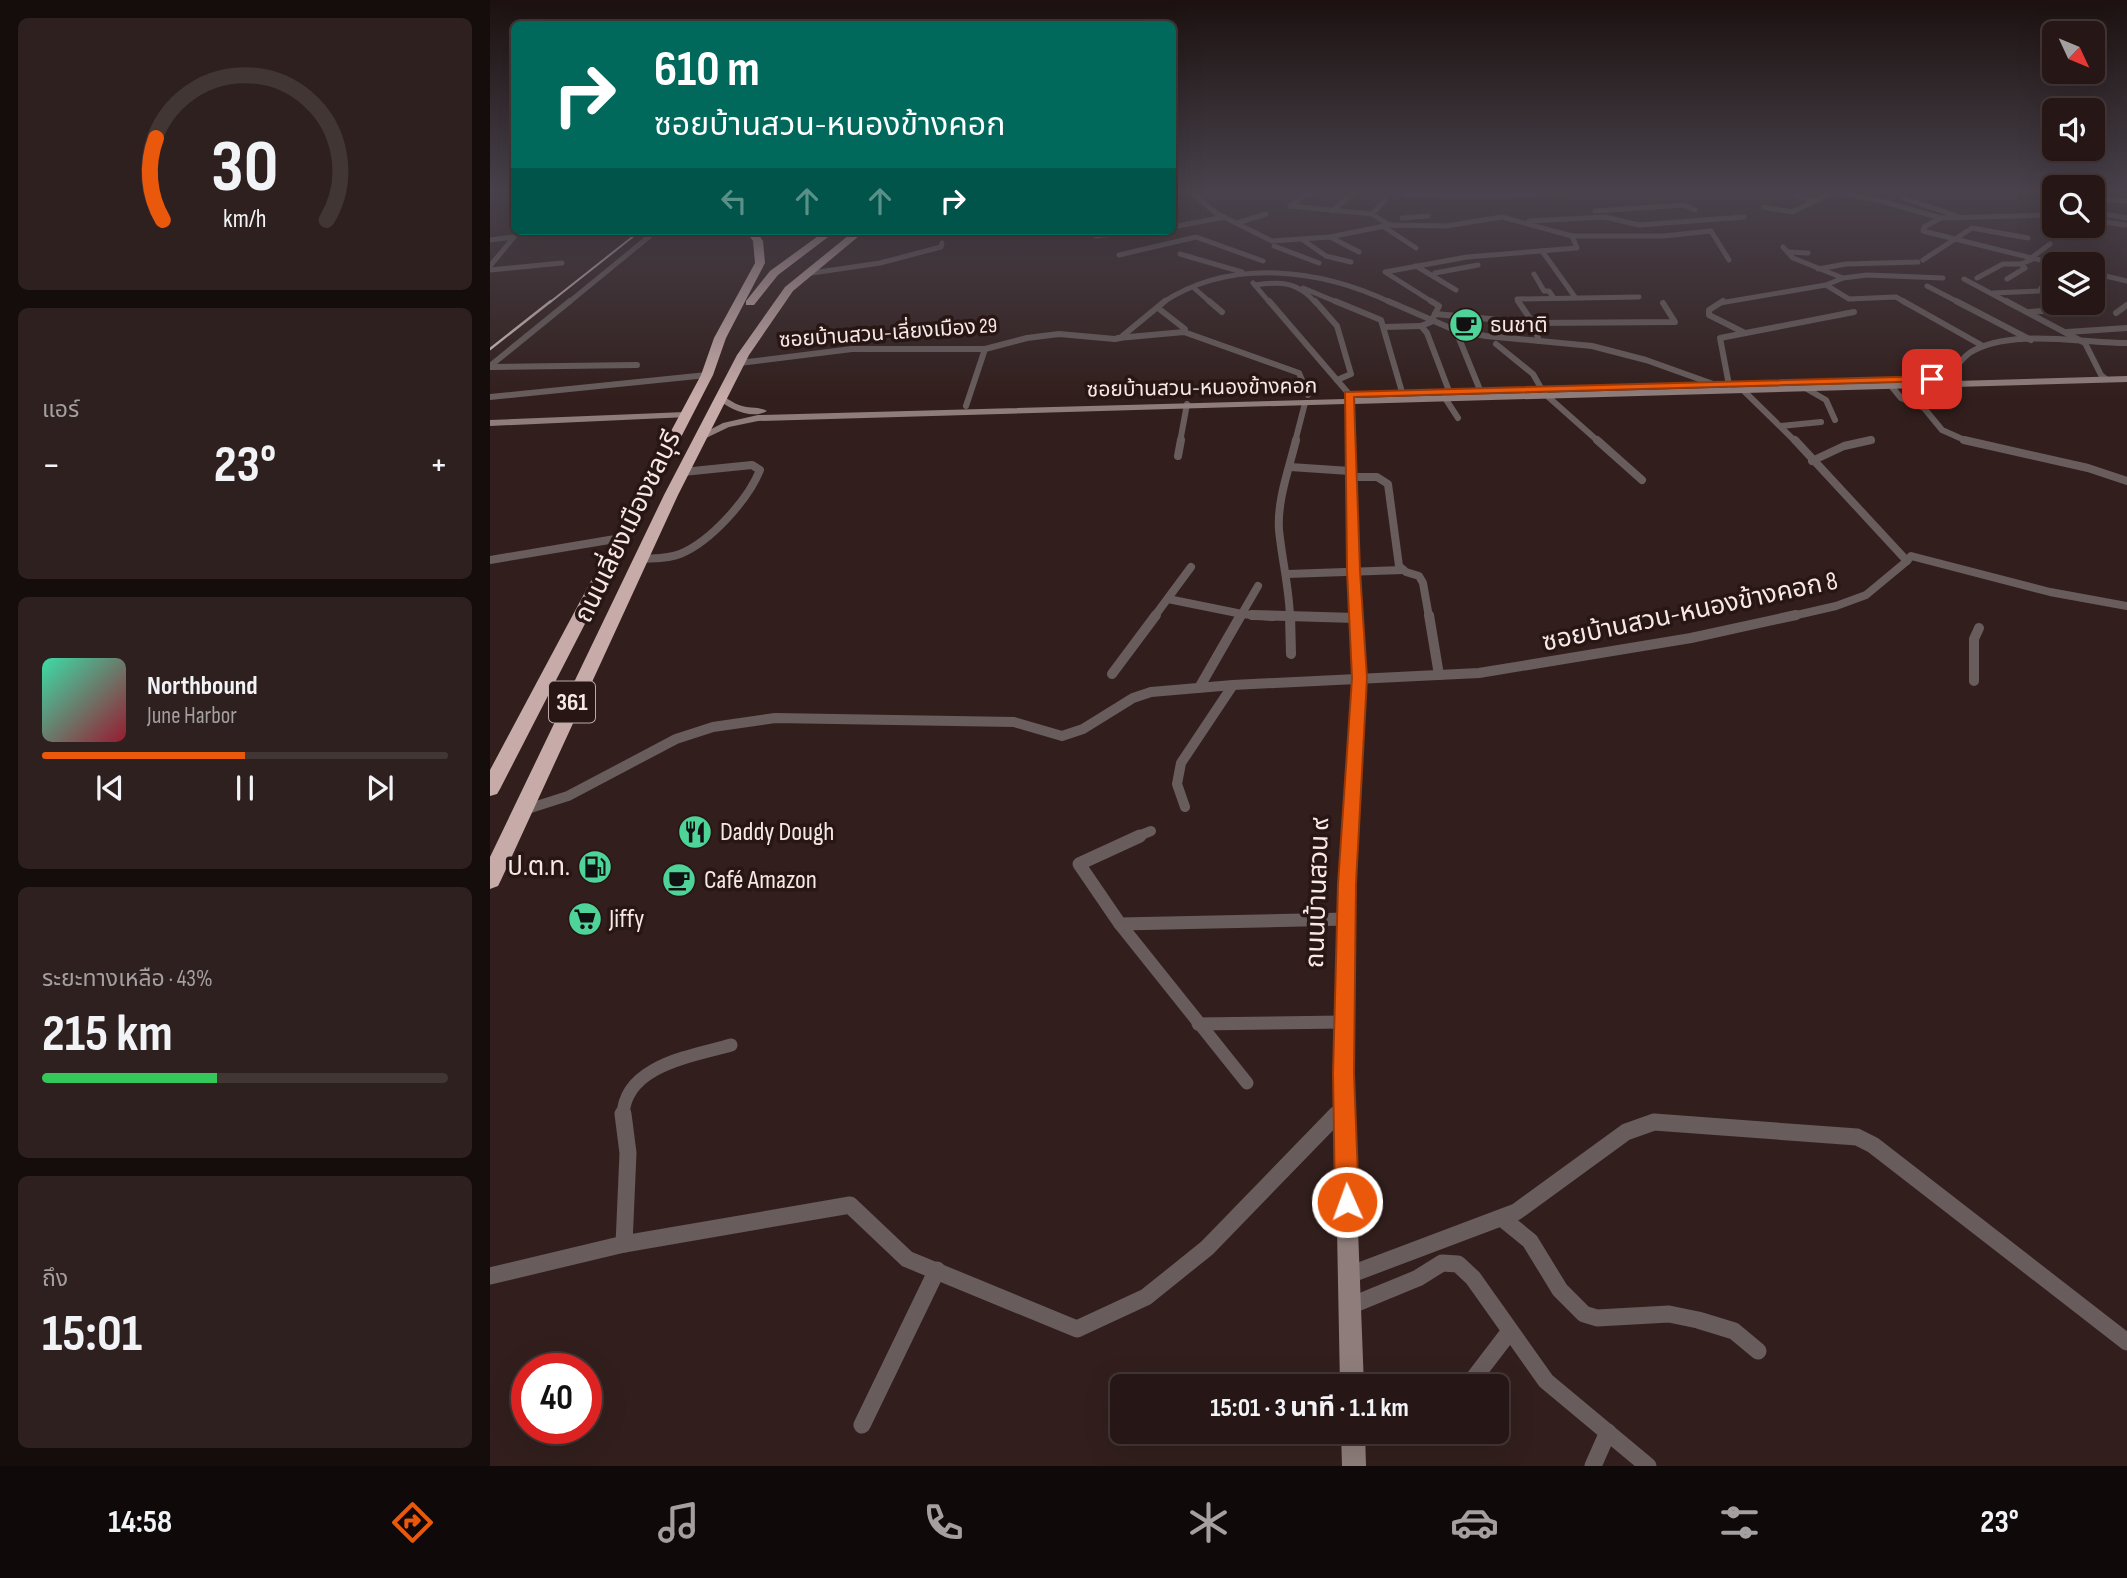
<!DOCTYPE html>
<html lang="th">
<meta charset="utf-8">
<style>
:root{--surface:#261716;--page:#2e201f;--text:#f1f3f6;--muted:#a49fa1;--line:#423635;--accent:#ea580c}
body{margin:0;font-family:"Sofia Sans Condensed","Noto Sans Thai",sans-serif;background:var(--page);color:var(--text);height:100vh;display:flex;flex-direction:column;font-size:26px;white-space:nowrap}
*{box-sizing:border-box;margin:0}
p{font-size:23px;color:var(--muted)}
.icon{flex:none;width:38px;height:38px;fill:none;stroke:currentColor;stroke-width:2;stroke-linecap:round;stroke-linejoin:round}
.map{position:relative;flex:1;overflow:hidden}
.panel{display:flex;flex-direction:column;gap:18px;padding:18px;background:#150d0c;width:490px}
.panel>*{flex:none}
.banner{position:absolute;left:21px;top:21px;width:665px;height:214px;border-radius:10px;box-shadow:0 7px 28px #0002,0 0 0 2px var(--line);background:#00695c;color:#fff;overflow:hidden}
.needle{width:46px;rotate:134deg}
.fabs{position:absolute;left:1552px;top:21px;display:grid;gap:14px}
.fabs a{display:grid;place-items:center;width:63px;height:63px;border-radius:10px;background:var(--surface);box-shadow:0 7px 28px #0002,0 0 0 2px var(--line);font-size:35px}
.speed{position:absolute;left:21px;top:1353px;display:flex;gap:14px;font-size:35px;font-weight:700;text-align:center}
.speed>*{display:grid;place-content:center;width:91px;height:91px;border-radius:50%;background:var(--surface);box-shadow:0 7px 28px #0002,0 0 0 2px var(--line);line-height:1}
.speed .limit{border:10px solid #d22;background:#fff;color:#111}
.pin{position:absolute;display:grid;place-items:center;width:60px;height:60px;color:#fff;margin:-30px;border-radius:14px;box-shadow:0 4px 10px #0006}
.me{position:absolute;width:77px;margin:-38px;rotate:358deg;stroke-linejoin:round;filter:drop-shadow(0 0 5px #0008)}
.turn{display:flex;align-items:center;gap:24px;height:147px;padding:0 28px;font-size:32px}
.turn .icon{width:91px;height:91px;stroke-width:2.5}
.turn b{display:block;font-size:49px;line-height:60px}
.lanes{display:flex;align-items:center;height:66px;padding:0 28px;background:#0003;justify-content:center;gap:35px;direction:ltr}
.lanes .off{opacity:.35}
.big{font-size:52px;font-weight:700;line-height:1.1}
.panel .widget{flex:1;display:flex;flex-direction:column;justify-content:center;gap:10px;min-width:0;padding:0 24px;border-radius:10px;background:var(--page)}
.panel .dial{align-items:center;gap:0}
.dial svg{height:182px;overflow:visible;fill:none;stroke:var(--line);stroke-width:7;stroke-linecap:round;text-anchor:middle}
.dial text{fill:var(--text);stroke:none}
.song{display:flex;align-items:center;gap:21px}
.cover{width:84px;height:84px;border-radius:10px;background:linear-gradient(135deg,hsl(160 70% 55%),hsl(350 70% 35%))}
.played{height:7px;border-radius:4px;background:linear-gradient(90deg,var(--accent) 50%,var(--line) 50%)}
.keys{display:flex;justify-content:space-around;direction:ltr}
.heat{display:flex;justify-content:space-between;align-items:center;font-size:38px;direction:ltr}
.charge{height:10px;border-radius:5px;background:linear-gradient(90deg,#34c759 43%,var(--line) 0)}
.trip{position:absolute;left:620px;top:1374px;width:399px;height:70px;border-radius:10px;background:var(--surface);box-shadow:0 7px 28px #0002,0 0 0 2px var(--line);font-weight:700;line-height:70px;text-align:center}
.menu{display:flex;height:112px;justify-content:space-around;align-items:center;background:#0f0909;color:var(--muted)}
.menu .icon{width:49px;height:49px}
.menu .current{color:var(--accent)}
.menu b{font-size:32px;color:var(--text)}
main{display:flex;flex:1;min-height:0}
.map>svg:first-child{display:block}
.lines{fill:none;stroke-linecap:round;stroke-linejoin:round}
.street-far5{stroke:#685d5c;stroke-width:5}
.street-far4{stroke:#685d5c;stroke-width:6}
.street-far3{stroke:#685d5c;stroke-width:8}
.street-far2{stroke:#685d5c;stroke-width:10}
.street-far1{stroke:#685d5c;stroke-width:13}
.street{stroke:#685d5c;stroke-width:17}
.secondary{fill:#8e7d7b;fill-rule:evenodd}
.highway{fill:#c6aba9;fill-rule:evenodd}
.rail-far1{stroke:#d3c4c2;stroke-width:2}
.rail{stroke:#d3c4c2;stroke-width:2.5}
.route{fill:#ea580c;stroke:#983908;stroke-width:2}
.labels{text-anchor:middle;dominant-baseline:central;stroke-width:7;stroke-linejoin:round;paint-order:stroke}
.far-poi-label{font-size:21px;fill:#f6e8e6;stroke:#281614;text-anchor:start}
.far-street-label{font-size:21px;fill:#f6e8e6;stroke:#281614}
.shield{fill:#281614;stroke:#b8a9a7;stroke-width:2}
.shield-label{font-size:24px;font-weight:bold;fill:#f6e8e6}
.street-label{font-size:26px;fill:#f6e8e6;stroke:#281614}
.poi-label{font-size:26px;fill:#f6e8e6;stroke:#281614;text-anchor:start}
</style>
<main>
<section class="panel">
<div class="widget dial"><svg viewBox="0 0 100 80">
<path d="M14 69A42 42 0 1 1 86 69"/>
<path d="M14 69A42 42 0 0 1 11 33" stroke="#ea580c"/>
<text x="50" y="56" font-size="32" font-weight="700">30</text>
<text x="50" y="72" font-size="11">km/h</text>
</svg></div>
<div class="widget"><p>แอร์</p>
<div class="heat"><a>−</a><b class="big">23°</b><a>+</a></div>
</div>
<div class="widget">
<div class="song"><i class="cover"></i><div><b>Northbound</b><p>June Harbor</p></div></div>
<div class="played"></div>
<div class="keys"><svg class="icon" aria-label="previous" viewBox="0 0 24 24"><path d="M18 5L8 12l10 7zM5 5v14"/></svg><svg class="icon" aria-label="pause" viewBox="0 0 24 24"><path d="M8 5v14M16 5v14"/></svg><svg class="icon" aria-label="next" viewBox="0 0 24 24"><path d="M6 5l10 7-10 7zM19 5v14"/></svg></div>
</div>
<div class="widget"><p>ระยะทางเหลือ · 43%</p><b class="big">215 km</b><div class="charge"></div></div>
<div class="widget"><p>ถึง</p><b class="big">15:01</b></div>
</section>
<div class="map">
<svg width="1637" height="1466" viewBox="0 0 1637 1466">
<rect width="100%" height="100%" fill="#321f1d"/>
<g class="lines">
<g class="street-far5">
<polyline points="701,192 726,213 782,241 840,237 899,225 956,226 1012,217 1082,236 1087,248 977,257 895,272 944,303"/>
<polyline points="1343,192 1384,199 1451,218 1564,215"/>
<polyline points="916,195 1013,196 1073,192"/>
<polyline points="1305,195 1325,201"/>
<polyline points="1413,198 1467,216"/>
<polyline points="1603,199 1637,201"/>
<polyline points="800,206 882,214 899,225"/>
<polyline points="800,206 814,196 826,192"/>
<polyline points="1274,207 1302,212 1343,192"/>
<polyline points="842,211 865,192"/>
<polyline points="1105,211 1194,205 1205,210"/>
<polyline points="1603,212 1637,218"/>
<polyline points="882,214 896,199"/>
<polyline points="912,218 938,216"/>
<polyline points="1451,218 1434,227 1433,231 1566,264"/>
<polyline points="1603,220 1635,225"/>
<polyline points="1039,221 1115,217 1149,225 1254,217"/>
<polyline points="747,223 776,214"/>
<polyline points="682,227 735,217"/>
<polyline points="894,227 926,248"/>
<polyline points="606,236 650,231"/>
<polyline points="1082,236 1174,236 1221,231 1239,260"/>
<polyline points="840,237 869,252"/>
<polyline points="0,240 23,237"/>
<polyline points="813,240 836,256 861,262"/>
<polyline points="784,246 829,263"/>
<polyline points="1293,247 1303,258 1353,278 1377,275 1453,278"/>
<polyline points="1052,251 1085,297"/>
<polyline points="1298,252 1318,253"/>
<polyline points="690,254 752,272"/>
<polyline points="629,255 706,237 773,261"/>
<polyline points="1541,258 1560,244"/>
<polyline points="1433,260 1482,228 1538,238"/>
<polyline points="0,266 29,231"/>
<polyline points="926,266 966,290"/>
<polyline points="1328,269 1356,264 1428,262"/>
<polyline points="0,270 72,263"/>
<polyline points="945,273 988,265"/>
<polyline points="1603,273 1637,281"/>
<polyline points="315,274 390,263 451,247 452,243"/>
<polyline points="1044,274 1054,291 1059,291 1063,297"/>
<polyline points="1353,278 1336,285 1359,299 1406,297 1416,303"/>
<polyline points="1487,278 1513,264 1531,264 1543,259"/>
<polyline points="1474,279 1519,303"/>
<polyline points="1517,279 1535,268 1531,264"/>
<polyline points="763,283 780,303"/>
<path d="M765 285C792 281 808 282 826 303"/>
<polyline points="1437,286 1470,303"/>
<polyline points="704,288 721,303"/>
<polyline points="813,288 849,303"/>
<polyline points="1551,288 1564,279"/>
<polyline points="1503,293 1549,291"/>
<polyline points="78,303 166,231"/>
<path d="M672 303C741 257 831 269 902 303"/>
<polyline points="1030,303 1027,299 1149,297"/>
<polyline points="1230,303 1336,285"/>
</g>
<g class="street-far4">
<polyline points="719,301 732,312"/>
<polyline points="779,301 859,394"/>
<polyline points="825,301 847,326 861,374 847,380"/>
<polyline points="845,301 891,320 912,392"/>
<polyline points="898,301 967,331 996,336 1102,346 1156,360 1226,385"/>
<polyline points="941,301 949,306 941,322 931,326 937,333 959,391"/>
<polyline points="1028,301 1043,323 1049,341"/>
<polyline points="1233,301 1219,310 1219,315 1253,332"/>
<polyline points="1413,301 1493,346"/>
<polyline points="1466,301 1541,340"/>
<polyline points="1516,301 1595,343 1611,375 1616,379"/>
<polyline points="668,308 695,329 694,332"/>
<polyline points="1540,312 1603,307"/>
<polyline points="1626,313 1637,305"/>
<polyline points="945,314 1043,323 1185,322 1173,303"/>
<polyline points="894,327 931,326"/>
<polyline points="966,331 990,390"/>
<polyline points="1577,332 1637,328"/>
<polyline points="628,338 694,332 809,373 818,395"/>
<polyline points="1006,344 1043,374 1051,388"/>
<polyline points="249,363 362,349 495,349 537,338 569,334 625,339 630,338 675,301"/>
<polyline points="0,366 80,301"/>
<polyline points="0,367 147,365"/>
<path d="M1466 379 1462 371C1468 365 1474 356 1481 352 1520 328 1593 343 1637 343"/>
<polyline points="1239,385 1230,338 1364,312"/>
<polyline points="1402,387 1411,398 1434,408 1452,430 1479,442"/>
<polyline points="1317,389 1336,400 1345,420"/>
<polyline points="1254,391 1306,442"/>
<polyline points="1055,394 1109,442"/>
<polyline points="0,397 217,375"/>
<polyline points="955,398 968,418"/>
<polyline points="476,406 495,349"/>
<polyline points="1291,426 1331,422"/>
<polyline points="690,442 697,404"/>
<polyline points="805,442 815,403"/>
<polyline points="1374,442 1381,440"/>
</g>
<g class="street-far3">
<polyline points="1107,440 1152,480"/>
<polyline points="1474,440 1598,468 1637,481"/>
<polyline points="688,456 691,440"/>
<polyline points="1322,461 1354,446 1381,440"/>
<polyline points="800,467 860,471"/>
<polyline points="861,477 887,477 898,484 909,566 916,572 929,576 933,583 939,617"/>
<path d="M151 559C164 558 178 559 190 554 220 542 258 500 270 470L262 465 193 472"/>
<polyline points="0,560 131,538"/>
<polyline points="1417,561 1421,556 1560,592 1637,606"/>
<polyline points="797,574 913,570"/>
<polyline points="678,599 752,614 782,617"/>
<polyline points="664,617 701,567"/>
<polyline points="750,617 768,586"/>
<path d="M800 617C799 587 792 560 789 530 787 500 799 469 806 440"/>
<polyline points="1298,617 1346,606 1376,595 1417,561 1305,440"/>
</g>
<g class="street-far2">
<polyline points="762,615 866,618"/>
<polyline points="800,615 801,654"/>
<polyline points="939,615 949,675"/>
<polyline points="622,674 666,615"/>
<polyline points="1484,681 1484,639 1489,628"/>
<polyline points="709,688 751,615"/>
<polyline points="695,807 687,784 691,763 743,685"/>
<polyline points="31,811 78,796 186,739 223,727 285,718 524,722 572,736 593,729 643,698 661,692 743,685 989,673 1201,638 1306,615"/>
<polyline points="646,837 661,831"/>
</g>
<g class="street-far1">
<polyline points="630,924 589,864 650,836"/>
<polyline points="708,1024 854,1022"/>
<polyline points="757,1083 630,924 856,919"/>
<path d="M133 1116C134 1065 203 1056 241 1045"/>
<polyline points="846,1116 854,1107"/>
</g>
<g class="street">
<polyline points="133,1114 138,1153 134,1244"/>
<polyline points="1013,1219 1040,1241 1070,1290 1094,1314 1107,1318 1179,1314 1208,1320 1244,1331 1268,1351"/>
<polyline points="859,1275 1026,1212 1136,1132 1164,1122 1367,1137 1383,1145 1637,1342"/>
<polyline points="0,1276 134,1244 360,1205 417,1259 587,1329 656,1297 717,1248 847,1114"/>
<polyline points="860,1306 928,1278 952,1263 968,1264 983,1278 1056,1381 1158,1466"/>
<polyline points="978,1386 1020,1331"/>
<polyline points="372,1425 447,1270"/>
<polyline points="1103,1466 1118,1432"/>
</g>
<g class="secondary">
<polygon points="1637,376 1637,382 864,404 870,571 877,679 865,884 862,1073 874,1386 850,1386 844,1073 849,884 863,679 858,571 855,404 268,421 239,427 214,439 206,437 233,423 268,415 855,399 856,393 862,393 864,398"/>
<path d="M228 396C237 396 240 402 249 405 258 409 268 406 277 411 261 420 241 409 228 400Z"/>
<polygon points="195,412 200,415 198,417 0,426 0,420"/>
<polygon points="851,1432 875,1432 876,1466 852,1466"/>
</g>
<g class="highway">
<polygon points="256,231 266,231 273,241 275,263 236,338 223,375 10,789 7,794 0,796 0,770 211,375 224,338 265,263 263,241"/>
<polygon points="335,231 346,231 288,275 264,305 256,305 256,301 280,271"/>
<polygon points="364,231 375,231 303,291 259,355 188,495 11,880 8,886 0,889 0,857 174,495 247,355 295,287"/>
</g>
<polyline class="rail-far1" points="59,303 150,231"/>
<polyline class="rail" points="0,349 61,301"/>
</g>
<linearGradient id="sky" x2="0" y2="1"><stop stop-color="#1c1110"/><stop offset="0.48" stop-color="#49424c"/><stop offset="1" stop-color="#49424c" stop-opacity="0"/></linearGradient>
<rect width="1637" height="397" fill="url(#sky)"/>
<polygon class="route" points="1442,376 1445,377 1445,381 864,397 870,571 877,678 866,884 864,1073 869,1202 865,1211 857,1214 849,1211 845,1202 843,1073 848,884 862,678 857,571 855,392"/>
<defs>
<g id="cafe-disc" transform="scale(1.75)"><circle r="9.5" fill="#4ed399" stroke="#281614"/><path d="M-5.5-4.5H6V0H3Q3 3.5 0 3.5H-2.5Q-5.5 3.5-5.5 0ZM3-3.2v2h1.7v-2ZM-6 4.5H4V6H-6Z" fill="#111"/></g>
<g id="restaurant-disc" transform="scale(1.75)"><circle r="9.5" fill="#4ed399" stroke="#281614"/><path d="M-5-6h1v4h1v-4h1v4h1v-4h1v5L-1.5 .5V6h-2V.5L-5-1ZM5-6V6H3V1.5H1.5Q1.5-4 5-6Z" fill="#111"/></g>
<g id="fuel-disc" transform="scale(1.75)"><circle r="9.5" fill="#4ed399" stroke="#281614"/><path d="M-5.5-6h7V0h2V4h1.3V-2.5L3-4.5l.8-.8L6-3V5H2.5V1h-1V6h-7ZM-4.2-4.7v3.2H.2V-4.7Z" fill="#111"/></g>
<g id="supermarket-disc" transform="scale(1.75)"><circle r="9.5" fill="#4ed399" stroke="#281614"/><path d="M-6-5.5h2.5l.6 2H6L4.5 2H-2.5L-4.4-4H-6ZM-1.5 3.2a1.3 1.3 0 1 0 .1 0ZM3 3.2a1.3 1.3 0 1 0 .1 0Z" fill="#111"/></g>
</defs>
<g fill-rule="evenodd">
<use href="#cafe-disc" x="976" y="325"/>
<use href="#restaurant-disc" x="205" y="832"/>
<use href="#fuel-disc" x="105" y="867"/>
<use href="#cafe-disc" x="189" y="880"/>
<use href="#supermarket-disc" x="95" y="919"/>
</g>
<g class="labels">
<g class="far-poi-label">
<text x="1000" y="325">ธนชาติ</text>
</g>
<g class="far-street-label">
<text transform="translate(398 333) rotate(-4)">ซอยบ้านสวน-เลี่ยงเมือง 29</text>
<text transform="translate(712 388) rotate(-1)">ซอยบ้านสวน-หนองข้างคอก</text>
</g>
<rect class="shield" x="59" y="681.5" width="46" height="41" rx="5"/>
<g class="shield-label">
<text x="82" y="702">361</text>
</g>
<g class="street-label">
<text transform="translate(138 527) rotate(-64)">ถนนเลี่ยงเมืองชลบุรี</text>
<text transform="translate(1200 612) rotate(-12)">ซอยบ้านสวน-หนองข้างคอก 8</text>
<text transform="translate(828 893) rotate(-88)">ถนนบ้านสวน ๙</text>
</g>
<g class="poi-label">
<text x="230" y="832">Daddy Dough</text>
<text x="80" y="867" text-anchor="end">ป.ต.ท.</text>
<text x="214" y="880">Café Amazon</text>
<text x="119" y="919">Jiffy</text>
</g>
</g>
</svg>
<div class="fabs">
<a><svg class="needle" viewBox="-14 -14 28 28"><path d="M0-13l5 13h-10z" fill="#e53935"/><path d="M0 13l5-13h-10z" fill="#a49fa1"/></svg></a>
<a><svg class="icon" aria-label="sound" viewBox="0 0 24 24"><path d="M4 9h4l5-4v14l-5-4H4zM17 9q2 3 0 6"/></svg></a>
<a><svg class="icon" aria-label="search" viewBox="0 0 24 24"><circle cx="10" cy="10" r="6"/><path d="M15 15l6 6"/></svg></a>
<a><svg class="icon" aria-label="layers" viewBox="0 0 24 24"><path d="M12 4l9 5-9 5-9-5zM3 14l9 5 9-5"/></svg></a>
</div>
<div class="speed"><div class="limit">40</div></div>
<div class="pin" style="left:1442px;top:379px;background:#d93025"><svg class="icon" aria-label="arrive" viewBox="0 0 24 24"><path d="M6 21V4h12l-3 4 3 4H6"/></svg></div>
<svg class="me" style="left:857px;top:1202px" viewBox="-20 -20 40 40"><circle r="17" fill="#ea580c" stroke="#fff" stroke-width="3"/><path d="M0-11L8 9 0 5-8 9z" fill="#fff"/></svg>
<div class="trip">15:01 · 3 นาที · 1.1 km</div>
<div class="banner">
<div class="turn"><svg class="icon" aria-label="right" viewBox="0 0 24 24"><path d="M7 20v-9h11M14 6l5 5-5 5"/></svg><div><b>610 m</b>ซอยบ้านสวน-หนองข้างคอก</div></div>
<div class="lanes"><svg class="icon off" aria-label="left" viewBox="0 0 24 24"><path d="M17 20v-9H6M10 6l-5 5 5 5"/></svg><svg class="icon off" aria-label="ahead" viewBox="0 0 24 24"><path d="M12 20V5M6 11l6-6 6 6"/></svg><svg class="icon off" aria-label="ahead" viewBox="0 0 24 24"><path d="M12 20V5M6 11l6-6 6 6"/></svg><svg class="icon" aria-label="right" viewBox="0 0 24 24"><path d="M7 20v-9h11M14 6l5 5-5 5"/></svg></div>
</div>
</div>
</main>
<nav class="menu">
<b>14:58</b>
<svg class="icon current" aria-label="directions" viewBox="0 0 24 24"><path d="M12 3l9 9-9 9-9-9zM9 14v-3h6M13 9l2 2-2 2"/></svg>
<svg class="icon" aria-label="music" viewBox="0 0 24 24"><path d="M9 18V5l10-2v13"/><circle cx="6" cy="18" r="3"/><circle cx="16" cy="16" r="3"/></svg>
<svg class="icon" aria-label="phone" viewBox="0 0 24 24"><path d="M5 4h4l2 5-3 2q2 4 5 5l2-3 5 2v4C11 20 4 13 5 4z"/></svg>
<svg class="icon" aria-label="climate" viewBox="0 0 24 24"><path d="M12 3v18M4 7l16 10M4 17L20 7"/></svg>
<svg class="icon" aria-label="car" viewBox="0 0 24 24"><path d="M5 17H2v-5l4-1 3-4h7l3 4 3 1v5h-3M9 17h6M6 11h13"/><circle cx="7" cy="17" r="2"/><circle cx="17" cy="17" r="2"/></svg>
<svg class="icon" aria-label="filters" viewBox="0 0 24 24"><path d="M4 7h16M4 17h16"/><circle cx="9" cy="7" r="2"/><circle cx="15" cy="17" r="2"/></svg>
<b>23°</b>
</nav>
